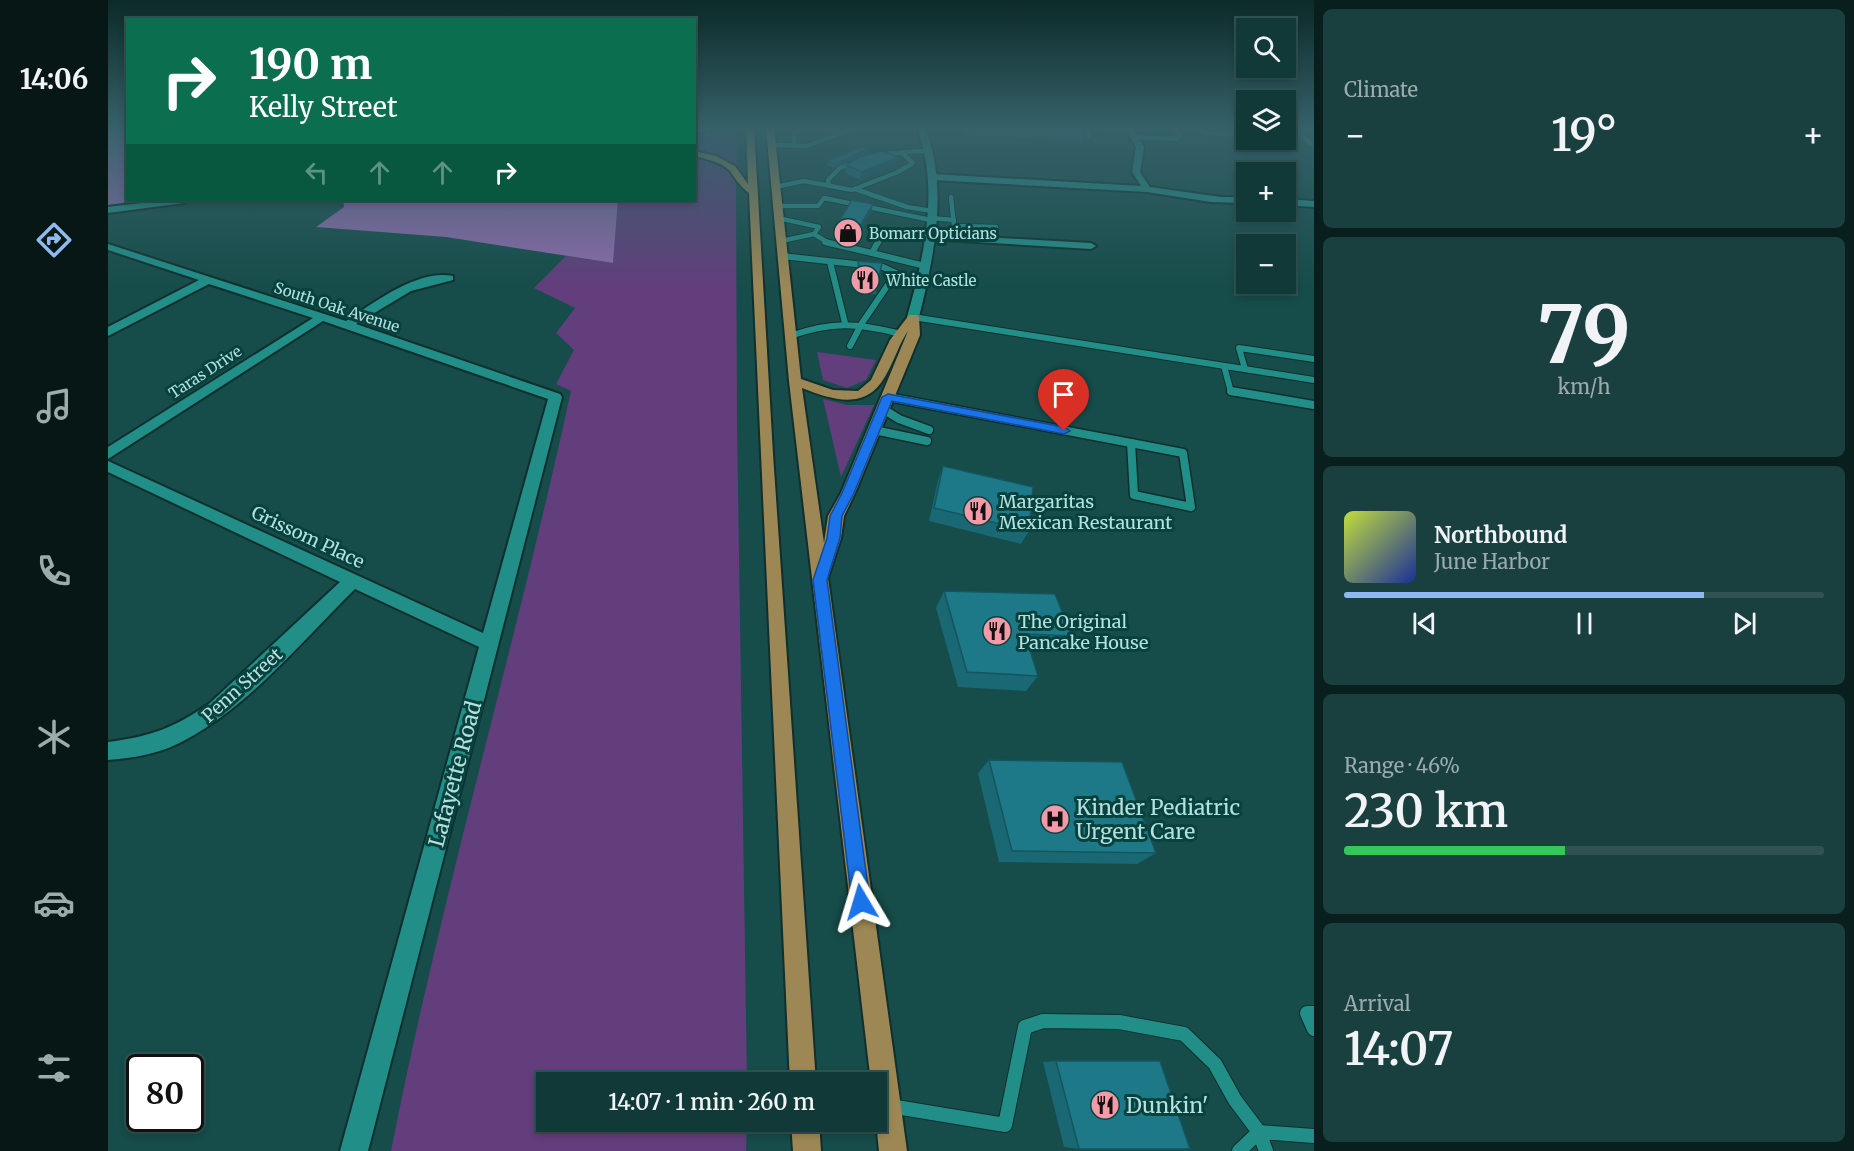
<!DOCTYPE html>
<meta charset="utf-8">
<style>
:root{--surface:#103937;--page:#19403f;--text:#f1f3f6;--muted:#9cacad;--line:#305352;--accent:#90b9f0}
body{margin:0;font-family:Merriweather,serif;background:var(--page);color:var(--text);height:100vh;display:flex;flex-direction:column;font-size:22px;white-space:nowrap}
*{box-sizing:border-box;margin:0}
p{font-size:20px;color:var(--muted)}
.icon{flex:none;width:33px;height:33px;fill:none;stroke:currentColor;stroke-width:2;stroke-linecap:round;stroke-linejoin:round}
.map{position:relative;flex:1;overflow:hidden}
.drawer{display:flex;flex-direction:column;gap:9px;padding:9px;background:#091f1e;width:540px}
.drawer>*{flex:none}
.banner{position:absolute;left:18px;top:18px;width:570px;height:183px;border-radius:0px;box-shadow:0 3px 9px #0003,0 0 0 2px var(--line);background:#0b6e4f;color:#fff;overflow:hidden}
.tools{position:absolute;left:1128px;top:18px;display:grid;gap:12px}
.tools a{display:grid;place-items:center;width:60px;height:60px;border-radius:0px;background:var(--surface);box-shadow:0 3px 9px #0003,0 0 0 2px var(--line);font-size:30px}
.speed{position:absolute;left:18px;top:1054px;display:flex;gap:12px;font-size:30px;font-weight:700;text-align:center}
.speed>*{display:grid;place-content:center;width:78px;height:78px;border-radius:50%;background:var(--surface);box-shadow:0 3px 9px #0003,0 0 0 2px var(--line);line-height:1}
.speed .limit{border:3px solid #111;border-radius:9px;background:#fff;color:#111}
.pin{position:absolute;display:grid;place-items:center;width:51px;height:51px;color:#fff;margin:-62px -26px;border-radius:50% 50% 50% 0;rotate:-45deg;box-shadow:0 0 6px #0007}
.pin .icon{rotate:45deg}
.me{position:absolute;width:66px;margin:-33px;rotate:353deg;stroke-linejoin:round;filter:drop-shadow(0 0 4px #0008)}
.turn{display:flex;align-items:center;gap:21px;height:126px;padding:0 24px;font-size:27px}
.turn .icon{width:78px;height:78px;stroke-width:2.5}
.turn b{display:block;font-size:42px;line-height:51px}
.lanes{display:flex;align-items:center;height:57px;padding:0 24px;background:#0003;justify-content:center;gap:30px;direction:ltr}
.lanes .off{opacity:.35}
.big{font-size:45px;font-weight:600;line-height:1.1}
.drawer .widget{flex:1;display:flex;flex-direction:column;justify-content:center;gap:9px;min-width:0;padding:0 21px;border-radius:9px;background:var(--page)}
.drawer .dial{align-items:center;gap:0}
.dial b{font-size:78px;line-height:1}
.song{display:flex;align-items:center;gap:18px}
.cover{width:72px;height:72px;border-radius:9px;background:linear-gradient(135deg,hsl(70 70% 55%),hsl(230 70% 35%))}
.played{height:6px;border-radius:3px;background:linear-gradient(90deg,var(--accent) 75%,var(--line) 75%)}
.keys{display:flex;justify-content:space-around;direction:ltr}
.heat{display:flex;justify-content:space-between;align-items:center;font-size:33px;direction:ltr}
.charge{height:9px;border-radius:4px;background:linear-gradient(90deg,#34c759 46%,var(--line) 0)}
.trip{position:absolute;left:428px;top:1072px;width:351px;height:60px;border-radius:0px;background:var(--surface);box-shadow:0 3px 9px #0003,0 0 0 2px var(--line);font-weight:600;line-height:60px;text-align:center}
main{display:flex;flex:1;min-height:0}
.tabs{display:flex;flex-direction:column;width:108px;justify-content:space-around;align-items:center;background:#061716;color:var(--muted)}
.tabs .icon{width:42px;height:42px}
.tabs .current{color:var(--accent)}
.tabs b{font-size:27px;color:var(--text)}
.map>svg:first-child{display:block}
.green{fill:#623e7c}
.forest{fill:#906bac}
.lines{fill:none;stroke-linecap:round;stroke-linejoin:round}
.service-far3-casing{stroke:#102f2d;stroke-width:6}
.service-far2-casing{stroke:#102f2d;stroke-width:8}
.service-far1-casing{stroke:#102f2d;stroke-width:11}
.service-casing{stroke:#102f2d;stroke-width:16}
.minor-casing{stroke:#102f2d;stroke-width:4}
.tertiary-casing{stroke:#102f2d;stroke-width:4}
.trunk-casing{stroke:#102f2d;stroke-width:4}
.service-far3{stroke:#218e88;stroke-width:4.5}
.service-far2{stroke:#218e88;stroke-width:6}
.service-far1{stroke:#218e88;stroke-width:8}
.service{stroke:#218e88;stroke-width:14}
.minor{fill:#218e88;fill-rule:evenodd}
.tertiary{fill:#218e88;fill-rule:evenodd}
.trunk{fill:#9d8855;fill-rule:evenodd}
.wall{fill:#196874}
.shaded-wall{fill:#14555e}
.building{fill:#1d7987;stroke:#14555e;stroke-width:1.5}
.route{fill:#1a73e8;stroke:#114b97;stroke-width:1.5}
.labels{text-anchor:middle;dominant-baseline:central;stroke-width:6;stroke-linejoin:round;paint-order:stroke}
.far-poi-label{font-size:15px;fill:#b4e1dd;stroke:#07423f;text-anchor:start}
.far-street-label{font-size:15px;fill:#b4e1dd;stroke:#07423f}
.poi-label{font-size:18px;fill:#b4e1dd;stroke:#07423f;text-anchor:start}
.street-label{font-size:18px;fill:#b4e1dd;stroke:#07423f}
.near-street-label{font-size:21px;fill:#b4e1dd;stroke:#07423f}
.near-poi-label{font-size:21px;fill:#b4e1dd;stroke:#07423f;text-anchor:start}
</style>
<main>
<nav class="tabs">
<b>14:06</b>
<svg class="icon current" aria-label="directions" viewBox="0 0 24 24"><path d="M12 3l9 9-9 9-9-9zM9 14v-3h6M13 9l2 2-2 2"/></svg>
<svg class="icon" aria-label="music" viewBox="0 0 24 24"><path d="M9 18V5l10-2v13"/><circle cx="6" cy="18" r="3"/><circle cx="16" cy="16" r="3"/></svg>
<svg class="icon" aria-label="phone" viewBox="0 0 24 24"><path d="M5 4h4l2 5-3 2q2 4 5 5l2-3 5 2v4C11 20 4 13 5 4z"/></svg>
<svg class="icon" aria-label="climate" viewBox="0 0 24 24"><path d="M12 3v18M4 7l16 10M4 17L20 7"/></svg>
<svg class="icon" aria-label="car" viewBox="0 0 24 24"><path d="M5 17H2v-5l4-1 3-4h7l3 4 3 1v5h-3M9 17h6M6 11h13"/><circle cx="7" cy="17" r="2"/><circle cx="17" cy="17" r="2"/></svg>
<svg class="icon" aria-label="filters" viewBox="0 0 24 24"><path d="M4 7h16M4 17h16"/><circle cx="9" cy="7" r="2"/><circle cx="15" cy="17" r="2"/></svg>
</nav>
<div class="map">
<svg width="1206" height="1151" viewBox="0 0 1206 1151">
<rect width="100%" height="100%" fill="#164c49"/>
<g class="green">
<polygon points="613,128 627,128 630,166 587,150 586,134"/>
<path d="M587 156 622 171 628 183 629 423 639 1083H438V1122H639L638 1151H283C333 895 408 645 463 391L448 384 466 350 448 333 467 308 426 288 458 256 505 263 510 200H586Z"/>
<polygon points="709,352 768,360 758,380 739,388 715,380"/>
<polygon points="715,399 739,405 766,405 733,477"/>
</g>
<g class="forest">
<polygon points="19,128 20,200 35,200 0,205 0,129"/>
<polygon points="235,200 510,200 505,263 338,237 208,227 236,207"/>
</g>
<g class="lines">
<g class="service-far3-casing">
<g id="service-far3">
<polyline points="719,128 735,132"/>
<polyline points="976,128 981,136"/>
<polyline points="992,128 1022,130"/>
<polyline points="1091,128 1097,133 1138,135"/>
<polyline points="1182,128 1206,130"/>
<polyline points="1187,129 1203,144"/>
<polyline points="1027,137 1069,139 1072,135 1065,128"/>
<polyline points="664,145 698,146 748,128"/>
<polyline points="686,145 686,133 695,128"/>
<polyline points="794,152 821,151"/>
<polyline points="721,186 720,180 732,168 748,162"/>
<polyline points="667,187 696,181 744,190 790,172 805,163 794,153 769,154"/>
<polyline points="747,189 799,207 824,211"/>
<polyline points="843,197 846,226 888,227"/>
<polyline points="669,206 710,206 716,198 823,220"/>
<polyline points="670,218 711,227 706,234 673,241"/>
<polyline points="823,218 846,220"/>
<polyline points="706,234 722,244"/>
<polyline points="770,244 778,230 822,237"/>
</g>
</g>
<g class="service-far2-casing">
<g id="service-far2">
<polyline points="717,242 764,253"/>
<polyline points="770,242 764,253 817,266"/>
<polyline points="674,256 775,267 788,273 754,323 742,346"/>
<polyline points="722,262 737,323"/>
<polyline points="805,317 1206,380"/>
<path d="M682 336C724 321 750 323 793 334"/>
<polyline points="1116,366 1123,392 1128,393"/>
<polyline points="1137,369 1131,348 1206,359"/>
</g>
</g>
<g class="service-far1-casing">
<g id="service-far1">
<polyline points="1123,391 1206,405"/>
<polyline points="780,397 1023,443"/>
<polyline points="775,409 791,419 821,430"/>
<polyline points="766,430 819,441"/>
<polygon points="1023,443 1075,453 1083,507 1026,495"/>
</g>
</g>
<g class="service-casing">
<g id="service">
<polyline points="1206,1013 1199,1013 1206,1029"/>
<polyline points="782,1106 897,1125 917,1027 935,1021 1011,1022 1076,1034 1107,1064 1127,1100 1151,1132 1158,1151"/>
<polyline points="1131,1151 1151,1132 1206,1136"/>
</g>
</g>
<g class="minor-casing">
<g id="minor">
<polygon points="1017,128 1025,128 1036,147 1032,172 1042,187 1113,197 1138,197 1138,203 1103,202 1039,192 824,180 820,177 824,174 1033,186 1024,172 1028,147"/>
<polygon points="1178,199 1206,201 1206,207 1178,205"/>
<polygon points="59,200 81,200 76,203 0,213 0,207"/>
<polygon points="822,234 983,243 988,246 983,249 819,239 819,235"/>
<path d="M0 244 238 321C266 303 309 269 345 276V280L303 291 248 324 452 394 454 397 260 1151H232L371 647 247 589C197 638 141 706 79 739 55 753 28 758 0 760V742C42 737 68 727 102 703L232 582 0 472V461L375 633 440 399 215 321 0 459V447L205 318 101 284 0 336V327L91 280 0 250Z"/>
</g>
</g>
<g class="tertiary-casing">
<path id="tertiary" d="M809 128H817C841 187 826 257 811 317L805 320 799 317C816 257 832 189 809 128Z"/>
</g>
<g class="trunk-casing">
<g id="trunk">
<polygon points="595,128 609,128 586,134 586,130"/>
<path d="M638 128H646L665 454 708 1083H682L641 193C632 186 628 180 622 171 614 162 598 159 586 156V151L608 156 627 166 640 184Z"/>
<path d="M658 128H666L693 379 725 390 750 391 763 380 782 340 801 315H809L811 317 812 335 747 493 736 516 733 538 720 578 799 1151H771L768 1122V1083H763L681 381ZM800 331 733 493 720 516 716 543 694 388C727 401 760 411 779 373 787 359 791 344 800 331Z"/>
<polygon points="683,1122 711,1122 713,1151 685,1151"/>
</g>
</g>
<use href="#service-far3" class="service-far3"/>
<use href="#service-far2" class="service-far2"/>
<use href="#service-far1" class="service-far1"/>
<use href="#service" class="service"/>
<use href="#minor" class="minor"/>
<use href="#tertiary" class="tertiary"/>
<use href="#trunk" class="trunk"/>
</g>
<g class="wall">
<polygon points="854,128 979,128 974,141 856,135"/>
<polygon points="759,153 726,168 719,165 719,161"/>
<polygon points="738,165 790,165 753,180 737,173"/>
<polygon points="765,204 763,212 747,241 725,238 726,229"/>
<polygon points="750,261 774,263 768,294 753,294 749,269"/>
<polygon points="835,466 921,531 913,544 821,521 830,480"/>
<polygon points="836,591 964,636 951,652 922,651 930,676 918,691 850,687 828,608"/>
<polygon points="881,760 1048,853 1029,864 891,862 870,773"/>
<polygon points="948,1061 971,1149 956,1147 935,1062"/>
</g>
<g class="shaded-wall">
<polygon points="760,149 759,153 726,168 727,164"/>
<polygon points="791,157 790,165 753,180 754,172"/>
<polygon points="765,204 763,212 747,241 748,233"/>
</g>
<g class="building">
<polygon points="755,147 760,149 727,164 719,161"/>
<polygon points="774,151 791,157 754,172 738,165 752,157"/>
<polygon points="744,200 765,204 748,233 726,229"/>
<polygon points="750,261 774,263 769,285 755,285"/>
<polygon points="835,466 925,487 921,531 826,508"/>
<polygon points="836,591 947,594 964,636 917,634 930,676 859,672"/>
<polygon points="881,760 1014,762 1048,853 904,851"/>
<polygon points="948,1061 1052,1061 1082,1149 971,1149"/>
</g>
<linearGradient id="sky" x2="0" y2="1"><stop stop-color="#0c2a28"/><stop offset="0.44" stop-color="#36616a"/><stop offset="1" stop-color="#36616a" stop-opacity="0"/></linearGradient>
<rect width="1206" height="289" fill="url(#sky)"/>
<polygon class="route" points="780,394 956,427 962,431 956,434 784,401 746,493 734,516 732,538 719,580 762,902 760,908 753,911 746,908 744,902 705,580 719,538 722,516 734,493 774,397"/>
<defs>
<g id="shop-disc" transform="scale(1.5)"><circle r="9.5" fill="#f39aa8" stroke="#07423f"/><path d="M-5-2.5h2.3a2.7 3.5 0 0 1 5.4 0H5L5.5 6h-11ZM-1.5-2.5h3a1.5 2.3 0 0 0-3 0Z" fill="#111"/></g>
<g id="restaurant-disc" transform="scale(1.5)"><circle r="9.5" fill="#f39aa8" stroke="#07423f"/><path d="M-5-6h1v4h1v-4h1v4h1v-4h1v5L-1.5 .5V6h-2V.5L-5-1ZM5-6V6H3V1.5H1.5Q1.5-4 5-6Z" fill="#111"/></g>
<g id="hospital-disc" transform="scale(1.5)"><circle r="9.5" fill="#f39aa8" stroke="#07423f"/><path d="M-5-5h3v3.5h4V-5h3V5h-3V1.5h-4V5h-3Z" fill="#111"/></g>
</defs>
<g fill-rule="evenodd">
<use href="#shop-disc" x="740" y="233"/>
<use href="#restaurant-disc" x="757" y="280"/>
<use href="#restaurant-disc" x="870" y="511"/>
<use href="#restaurant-disc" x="889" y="631"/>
<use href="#hospital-disc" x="947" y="819"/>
<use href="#restaurant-disc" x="997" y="1105"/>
</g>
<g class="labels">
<g class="far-poi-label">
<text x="761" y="233">Bomarr Opticians</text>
<text x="778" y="280">White Castle</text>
</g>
<g class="far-street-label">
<text transform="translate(229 307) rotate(18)">South Oak Avenue</text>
<text transform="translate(97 372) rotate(-33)">Taras Drive</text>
</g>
<g class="poi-label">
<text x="891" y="501">Margaritas<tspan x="891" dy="21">Mexican Restaurant</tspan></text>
<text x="910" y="621">The Original<tspan x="910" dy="21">Pancake House</tspan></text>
</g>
<g class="street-label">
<text transform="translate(200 537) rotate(25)">Grissom Place</text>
<text transform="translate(134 685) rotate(-42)">Penn Street</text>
</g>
<g class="near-street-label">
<text transform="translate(347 774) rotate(-75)">Lafayette Road</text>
</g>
<g class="near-poi-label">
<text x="968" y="807">Kinder Pediatric<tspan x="968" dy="24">Urgent Care</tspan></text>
<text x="1018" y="1105">Dunkin'</text>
</g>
</g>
</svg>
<div class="tools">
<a><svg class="icon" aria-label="search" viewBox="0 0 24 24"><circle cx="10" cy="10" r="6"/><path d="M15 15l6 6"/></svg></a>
<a><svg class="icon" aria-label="layers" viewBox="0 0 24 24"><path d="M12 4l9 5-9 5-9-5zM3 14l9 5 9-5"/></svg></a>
<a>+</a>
<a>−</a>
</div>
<div class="speed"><div class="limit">80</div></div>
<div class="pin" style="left:956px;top:431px;background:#d93025"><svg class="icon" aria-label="arrive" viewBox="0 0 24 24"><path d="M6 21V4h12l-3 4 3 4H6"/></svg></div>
<svg class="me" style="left:753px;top:902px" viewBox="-20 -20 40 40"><path d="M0-17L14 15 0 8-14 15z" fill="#1a73e8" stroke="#fff" stroke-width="4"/></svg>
<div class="trip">14:07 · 1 min · 260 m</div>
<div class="banner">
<div class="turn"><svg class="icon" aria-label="right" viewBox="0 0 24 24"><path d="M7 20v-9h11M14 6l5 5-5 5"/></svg><div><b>190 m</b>Kelly Street</div></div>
<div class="lanes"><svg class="icon off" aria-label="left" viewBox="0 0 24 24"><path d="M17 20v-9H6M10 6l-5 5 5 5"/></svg><svg class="icon off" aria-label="ahead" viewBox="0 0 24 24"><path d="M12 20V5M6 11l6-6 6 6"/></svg><svg class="icon off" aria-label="ahead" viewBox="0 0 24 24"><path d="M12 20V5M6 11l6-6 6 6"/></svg><svg class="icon" aria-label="right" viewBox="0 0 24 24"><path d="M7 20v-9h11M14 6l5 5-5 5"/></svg></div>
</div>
</div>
<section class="drawer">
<div class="widget"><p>Climate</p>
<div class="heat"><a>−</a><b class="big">19°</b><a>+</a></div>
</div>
<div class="widget dial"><b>79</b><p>km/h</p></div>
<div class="widget">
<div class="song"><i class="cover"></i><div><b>Northbound</b><p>June Harbor</p></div></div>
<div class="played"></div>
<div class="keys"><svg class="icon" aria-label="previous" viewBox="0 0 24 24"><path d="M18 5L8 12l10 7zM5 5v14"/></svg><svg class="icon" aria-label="pause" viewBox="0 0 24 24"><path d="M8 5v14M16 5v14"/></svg><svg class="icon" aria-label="next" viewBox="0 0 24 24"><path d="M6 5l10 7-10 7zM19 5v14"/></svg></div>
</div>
<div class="widget"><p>Range · 46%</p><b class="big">230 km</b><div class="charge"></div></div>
<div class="widget"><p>Arrival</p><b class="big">14:07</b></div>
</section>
</main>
